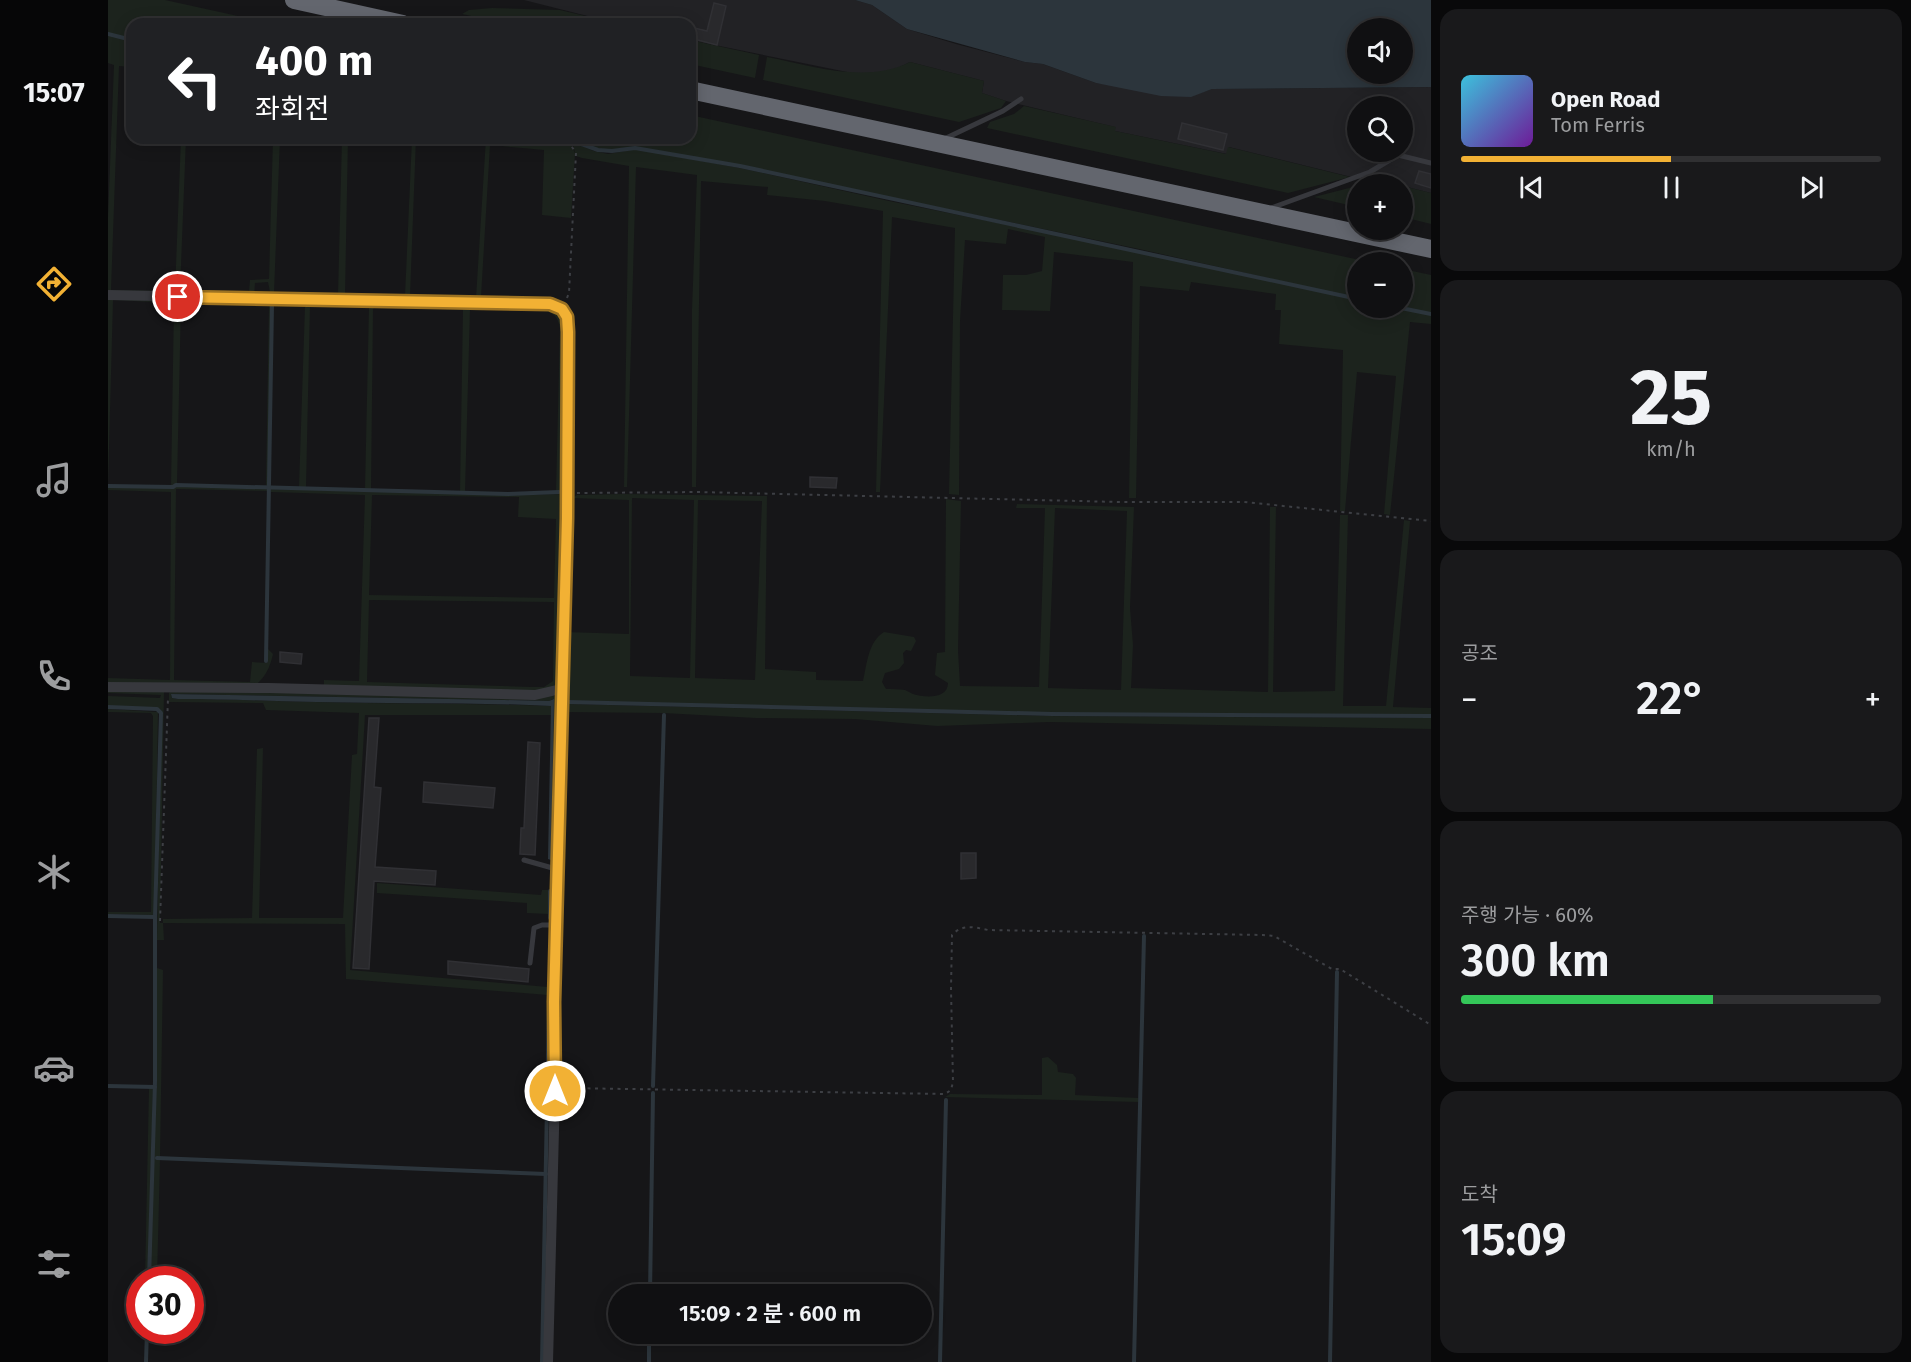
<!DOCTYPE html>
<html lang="ko">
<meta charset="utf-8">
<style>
:root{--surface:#101012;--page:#19191b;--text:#f1f3f6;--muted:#9c9d9f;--line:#303032;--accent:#f2b134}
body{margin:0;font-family:"Fira Sans","Noto Sans KR",sans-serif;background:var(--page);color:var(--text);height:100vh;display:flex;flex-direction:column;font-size:22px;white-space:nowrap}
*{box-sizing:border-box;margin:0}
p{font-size:20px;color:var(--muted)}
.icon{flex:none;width:33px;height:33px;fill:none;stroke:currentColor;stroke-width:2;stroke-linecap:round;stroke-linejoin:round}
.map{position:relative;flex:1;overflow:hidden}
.panel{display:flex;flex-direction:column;gap:9px;padding:9px;background:#09090a;width:480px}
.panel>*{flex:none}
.top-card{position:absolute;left:18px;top:18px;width:570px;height:126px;border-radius:18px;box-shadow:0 3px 15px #0003,0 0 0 2px var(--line);background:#202124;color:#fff;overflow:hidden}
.buttons{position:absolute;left:1239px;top:18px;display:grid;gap:12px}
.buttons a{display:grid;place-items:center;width:66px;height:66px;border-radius:50%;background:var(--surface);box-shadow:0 3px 15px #0003,0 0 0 2px var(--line);font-size:30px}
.speed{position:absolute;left:18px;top:1266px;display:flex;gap:12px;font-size:30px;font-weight:700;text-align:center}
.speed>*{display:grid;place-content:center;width:78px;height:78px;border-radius:50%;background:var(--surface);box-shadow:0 3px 15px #0003,0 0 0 2px var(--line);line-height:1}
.speed .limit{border:9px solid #d22;background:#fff;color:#111}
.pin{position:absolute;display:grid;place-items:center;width:51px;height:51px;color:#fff;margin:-26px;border:3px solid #fff;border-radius:50%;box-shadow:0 2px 6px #0007}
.me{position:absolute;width:66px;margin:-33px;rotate:0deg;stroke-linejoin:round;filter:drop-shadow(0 0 4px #0008)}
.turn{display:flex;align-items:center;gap:21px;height:126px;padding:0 30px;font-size:27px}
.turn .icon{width:78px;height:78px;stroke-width:2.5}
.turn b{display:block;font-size:42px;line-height:51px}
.big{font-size:45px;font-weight:600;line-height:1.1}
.panel .card{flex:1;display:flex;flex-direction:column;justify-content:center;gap:9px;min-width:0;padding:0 21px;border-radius:18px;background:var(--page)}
.panel .dial{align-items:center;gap:0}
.dial b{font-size:78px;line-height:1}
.song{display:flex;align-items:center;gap:18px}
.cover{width:72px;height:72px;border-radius:9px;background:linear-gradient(135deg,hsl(190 70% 55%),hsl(280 70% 35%))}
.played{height:6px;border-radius:3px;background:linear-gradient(90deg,var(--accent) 50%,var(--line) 50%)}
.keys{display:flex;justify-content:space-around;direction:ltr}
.heat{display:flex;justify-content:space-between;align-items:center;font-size:33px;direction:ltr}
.charge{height:9px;border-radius:4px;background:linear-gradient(90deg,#34c759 60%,var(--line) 0)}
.trip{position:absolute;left:500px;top:1284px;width:324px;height:60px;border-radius:30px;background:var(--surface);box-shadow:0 3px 15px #0003,0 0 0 2px var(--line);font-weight:600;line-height:60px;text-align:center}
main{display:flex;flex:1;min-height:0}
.tabs{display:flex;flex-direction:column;width:108px;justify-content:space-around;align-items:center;background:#060607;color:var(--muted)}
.tabs .icon{width:42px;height:42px}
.tabs .current{color:var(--accent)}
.tabs b{font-size:27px;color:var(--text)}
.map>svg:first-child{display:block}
.built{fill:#222225;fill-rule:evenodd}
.green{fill:#1c231d;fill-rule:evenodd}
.water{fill:#2c353c;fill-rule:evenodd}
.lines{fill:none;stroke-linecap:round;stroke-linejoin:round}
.stream{stroke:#2c353c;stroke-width:4}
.building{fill:#29292c;stroke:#303034;stroke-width:1.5}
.path{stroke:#3d3f44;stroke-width:2;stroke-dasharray:3 4.5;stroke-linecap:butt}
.lane{stroke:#37383d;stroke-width:5}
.street{stroke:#37383d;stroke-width:10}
.highway{stroke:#63666e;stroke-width:18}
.route-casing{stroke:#9d7322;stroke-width:15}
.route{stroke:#f2b134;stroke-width:10}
</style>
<main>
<nav class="tabs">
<b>15:07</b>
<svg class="icon current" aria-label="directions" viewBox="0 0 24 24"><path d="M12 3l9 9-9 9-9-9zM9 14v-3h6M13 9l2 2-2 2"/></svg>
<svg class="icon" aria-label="music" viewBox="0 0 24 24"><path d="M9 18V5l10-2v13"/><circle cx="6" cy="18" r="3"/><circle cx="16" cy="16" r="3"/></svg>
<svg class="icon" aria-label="phone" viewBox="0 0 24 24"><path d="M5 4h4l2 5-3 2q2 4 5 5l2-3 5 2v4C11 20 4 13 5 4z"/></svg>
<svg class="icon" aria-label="climate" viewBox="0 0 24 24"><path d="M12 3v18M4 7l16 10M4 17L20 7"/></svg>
<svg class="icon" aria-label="car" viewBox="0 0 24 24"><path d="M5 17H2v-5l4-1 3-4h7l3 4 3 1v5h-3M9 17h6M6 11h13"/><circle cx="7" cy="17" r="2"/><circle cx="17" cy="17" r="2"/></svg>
<svg class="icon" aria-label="filters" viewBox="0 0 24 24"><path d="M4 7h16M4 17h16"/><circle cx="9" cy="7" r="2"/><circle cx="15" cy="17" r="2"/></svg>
</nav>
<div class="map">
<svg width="1323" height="1362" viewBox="0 0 1323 1362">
<rect width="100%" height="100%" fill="#161618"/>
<path class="built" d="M416 0H747L764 5 799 29 848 44 917 62 935 64 988 83 1083 96 1104 89 1323 87V193L1295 186 1294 184H1272L1121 147 1119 154 1007 131V127L898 101 874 93 876 81 802 62 786 70 765 73H744L582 40V24H511ZM1250 106H1294V152H1250Z"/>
<g class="green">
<polygon points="0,0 57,0 166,24 24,24 24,38 0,33"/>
<polygon points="384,8 452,10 511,24 400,24 354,14 361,10"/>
<polygon points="0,35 24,41 24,67 11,66 3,290 67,291 73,138 78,138 72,291 141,292 142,280 161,279 165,138 172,138 166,293 230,295 234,138 240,138 237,295 297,296 304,138 308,138 302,296 368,298 378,138 455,138 461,140 467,153 463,218 434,215 436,150 382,145 373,297 433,298 439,302 163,297 160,282 147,283 146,296 0,293 0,217 6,65 0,63"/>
<polygon points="582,40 651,55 647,78 582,64"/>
<path d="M659 57C706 66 757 84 802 62L876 81 874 93 898 101 893 108 851 122 655 80Z"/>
<polygon points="916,106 1008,127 1007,131 1118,154 1120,147 1242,177 1180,193 879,128 882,122 906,114"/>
<polygon points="582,115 1261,262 1250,262 1249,298 1031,249 633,166 527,147 504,150 490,149 463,138 582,138"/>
<polygon points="464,142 486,151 500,154 528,149 632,168 781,201 1030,251 1249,300 1250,308 1286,308 1323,315 1323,324 1302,322 1282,515 1276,514 1288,376 1249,372 1237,511 1232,511 1235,350 1171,344 1173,310 1167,310 1168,294 1083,282 1081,291 1032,286 1028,498 1021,498 1025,262 946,252 942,311 894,310 895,275 918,275 934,271 937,237 900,229 898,244 857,240 852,321 851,495 841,494 847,228 784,217 772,492 768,492 775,211 717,201 659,195 660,187 593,181 588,487 584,487 584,310 589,175 528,167 519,487 516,487 521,166 474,158 468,156"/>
<polygon points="1249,186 1249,207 1206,197"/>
<polygon points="1295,186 1323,193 1323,224 1295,217"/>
<polygon points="1295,269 1323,275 1323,313 1295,307"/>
<polygon points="0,296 163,301 160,486 158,486 161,304 73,302 69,484 64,486 63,486 66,303 5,300 0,485"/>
<path d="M165 301 436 307 449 312 455 320 454 491H448L452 328C450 319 448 314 438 311L362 309 357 492H352L355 308 267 307 265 309 263 489H257L261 306 202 305 198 487H191L197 306 165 305Z"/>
<path d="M69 485 160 488V491L68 489 66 680 142 682 144 662 159 663 160 649 165 654C162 667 158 676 148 685L0 684V678L62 680 63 492 0 490V487L65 488Z"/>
<path d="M163 489 412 495 454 494 449 685 436 692 216 688V680L251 681 257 495 163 492ZM264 495 411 497 410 517 448 519 446 598 261 595ZM261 600 446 602 445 681 436 687H423L259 682Z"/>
<path d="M515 494 659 496 657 669 708 672V680L755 681C759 664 760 642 776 632L806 637 808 641 803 651 798 650 795 653 796 663 791 669 777 673 774 682 778 689C784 689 791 689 797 690 800 691 802 693 805 694 817 698 840 699 840 683L827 675 829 653 837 652 838 499 853 501 850 650 852 686 931 687 937 508H908L909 504 1026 507 1022 608 1025 645 1023 688 1160 692 1162 507H1168L1165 692 1227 691 1232 515H1240L1235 706H1278L1296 520 1302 521 1285 707 1323 708V716L944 713 459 702V704L944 716 1323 718V729L941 722 829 726 747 719 648 718 555 713 455 712 457 632 521 634V500L464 498 469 495ZM524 498 586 500 582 678 522 676ZM590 500 654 501 647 680 587 678ZM947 508 1019 511 1013 690 940 688Z"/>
<path d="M0 689 56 692 52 923H55V919L144 918 149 749 155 748 151 918H235L244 755 249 754 251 713 158 710 155 703 61 702V693L63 691 448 696 443 860 445 699 441 701 396 700 63 694 64 698 70 699C116 699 162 701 208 702 286 704 365 703 443 706V715H257L242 970 440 987V995L238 979 237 924 55 923 56 940H49L53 712 49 708 0 706V696L52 698 53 695 0 693Z"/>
<polygon points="0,709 50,712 47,915 0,914 0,912 43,912 45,716 43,713 0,712"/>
<polygon points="269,883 433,895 434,890 440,890 441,914 419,913 419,903 269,893"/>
<polygon points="49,968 55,970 52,1157 48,1158 52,1160 49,1279 42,1280"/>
<polygon points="940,1057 949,1065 950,1072 965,1074 968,1078 967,1095 1030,1098 1030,1102 837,1097 842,1094 934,1095 934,1058"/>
<polygon points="41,1088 45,1088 40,1279 37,1280"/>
</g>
<g class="water">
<path d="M747 0H1323V87L1104 89 1083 97 1053 96 988 83 935 64 917 62 799 29 764 5ZM1250 28H1294V74H1250Z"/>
<path d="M63 694 396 700 441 701 446 699 443 860 440 859 443 706C364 702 286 704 208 702 162 701 116 699 70 699L64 698Z"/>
</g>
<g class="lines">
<g class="stream">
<polyline points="0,34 24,40"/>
<polyline points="457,138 490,150 504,151 527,148 632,166 1250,299"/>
<polyline points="1293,308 1323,314"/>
<polyline points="0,486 65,487 68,485 400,494 451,492"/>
<polyline points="158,661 164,305"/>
<polyline points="459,702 944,714 1323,716"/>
<polyline points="0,707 49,709 53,713 47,917 47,1081 41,1280"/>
<polyline points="442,891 442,918"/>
<polyline points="0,916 47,917"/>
<polyline points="0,1086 47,1087"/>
<polyline points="545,1086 556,715"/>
<polyline points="49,1158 438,1174"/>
<polyline points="542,1294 545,1093"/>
<polyline points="38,1362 39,1330"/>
<polyline points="434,1362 441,1003"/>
<polyline points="541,1362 541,1334"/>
<polyline points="832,1362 838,1100"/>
<polyline points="1026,1362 1036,936"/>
<polyline points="1222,1362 1229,972"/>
</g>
</g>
<g class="building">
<polygon points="606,3 618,6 609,45 582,38 582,27 599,31"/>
<polygon points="1074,123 1119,134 1115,150 1070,139"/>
<polygon points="1311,171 1323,174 1323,188 1307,183"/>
<polygon points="702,477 729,478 728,488 702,487"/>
<polygon points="172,652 194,654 193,664 172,662"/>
<polygon points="261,718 271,718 266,787 273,788 267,867 328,871 327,885 266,881 261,969 245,968"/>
<polygon points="420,742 432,743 427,855 412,854 413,828 416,828"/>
<polygon points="316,782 387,788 385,808 315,802"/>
<polygon points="853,853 868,853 868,878 853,879"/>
<polygon points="340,961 421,969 420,982 340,974"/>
</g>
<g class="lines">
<g class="path">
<polyline points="459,298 461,293 468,153 462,144 462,138"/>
<polyline points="469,493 589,492 1012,502 1136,502 1323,521"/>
<polyline points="52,921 60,698"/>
<path d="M457 1088 837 1094 843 1090 845 1082 843 989 844 935C854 924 866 927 880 930L1155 935 1166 936 1224 969H1232L1323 1025"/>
</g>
<g class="lane">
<polyline points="836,139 895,111 913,99"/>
<polyline points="1163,208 1262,172 1290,155 1323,163"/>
<polyline points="416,860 448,869"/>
<polyline points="422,963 426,928 434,925 447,925"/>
</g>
<g class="street">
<polyline points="0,295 442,304 454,309 459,317 460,332 459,518 453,689 446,1002 447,1091 440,1362"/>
<polyline points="0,687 161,688 427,695 453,689"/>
</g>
<g class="highway">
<polyline points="186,0 295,24"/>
<polyline points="582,90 1323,249"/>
</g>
</g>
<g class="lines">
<g class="route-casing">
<polyline id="route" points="70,297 442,304 454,309 459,317 460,332 459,518 446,1002 447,1091"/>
</g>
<use href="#route" class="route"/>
</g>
</svg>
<div class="buttons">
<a><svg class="icon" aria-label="sound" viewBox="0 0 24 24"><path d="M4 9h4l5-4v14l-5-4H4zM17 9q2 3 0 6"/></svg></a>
<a><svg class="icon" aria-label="search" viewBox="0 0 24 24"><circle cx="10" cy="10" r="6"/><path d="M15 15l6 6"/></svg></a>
<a>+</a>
<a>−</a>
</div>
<div class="speed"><div class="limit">30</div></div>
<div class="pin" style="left:70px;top:297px;background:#d93025"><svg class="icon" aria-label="arrive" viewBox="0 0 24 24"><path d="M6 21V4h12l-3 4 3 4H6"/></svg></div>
<svg class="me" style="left:447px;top:1091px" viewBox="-20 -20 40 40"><circle r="17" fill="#f2b134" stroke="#fff" stroke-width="3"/><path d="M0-11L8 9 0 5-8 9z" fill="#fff"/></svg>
<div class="trip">15:09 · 2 분 · 600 m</div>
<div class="top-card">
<div class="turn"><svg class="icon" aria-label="left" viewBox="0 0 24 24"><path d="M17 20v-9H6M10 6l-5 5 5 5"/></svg><div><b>400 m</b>좌회전</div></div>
</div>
</div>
<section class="panel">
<div class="card">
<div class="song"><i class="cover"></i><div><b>Open Road</b><p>Tom Ferris</p></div></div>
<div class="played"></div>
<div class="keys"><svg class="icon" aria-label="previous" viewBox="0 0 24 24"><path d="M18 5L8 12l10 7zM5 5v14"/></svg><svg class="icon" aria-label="pause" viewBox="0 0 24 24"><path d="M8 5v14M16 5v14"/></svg><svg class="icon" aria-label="next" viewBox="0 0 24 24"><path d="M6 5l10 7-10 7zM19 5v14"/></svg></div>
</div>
<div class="card dial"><b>25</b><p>km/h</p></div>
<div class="card"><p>공조</p>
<div class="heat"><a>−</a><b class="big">22°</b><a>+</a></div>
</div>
<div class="card"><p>주행 가능 · 60%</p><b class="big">300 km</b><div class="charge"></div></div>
<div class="card"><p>도착</p><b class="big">15:09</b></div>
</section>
</main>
